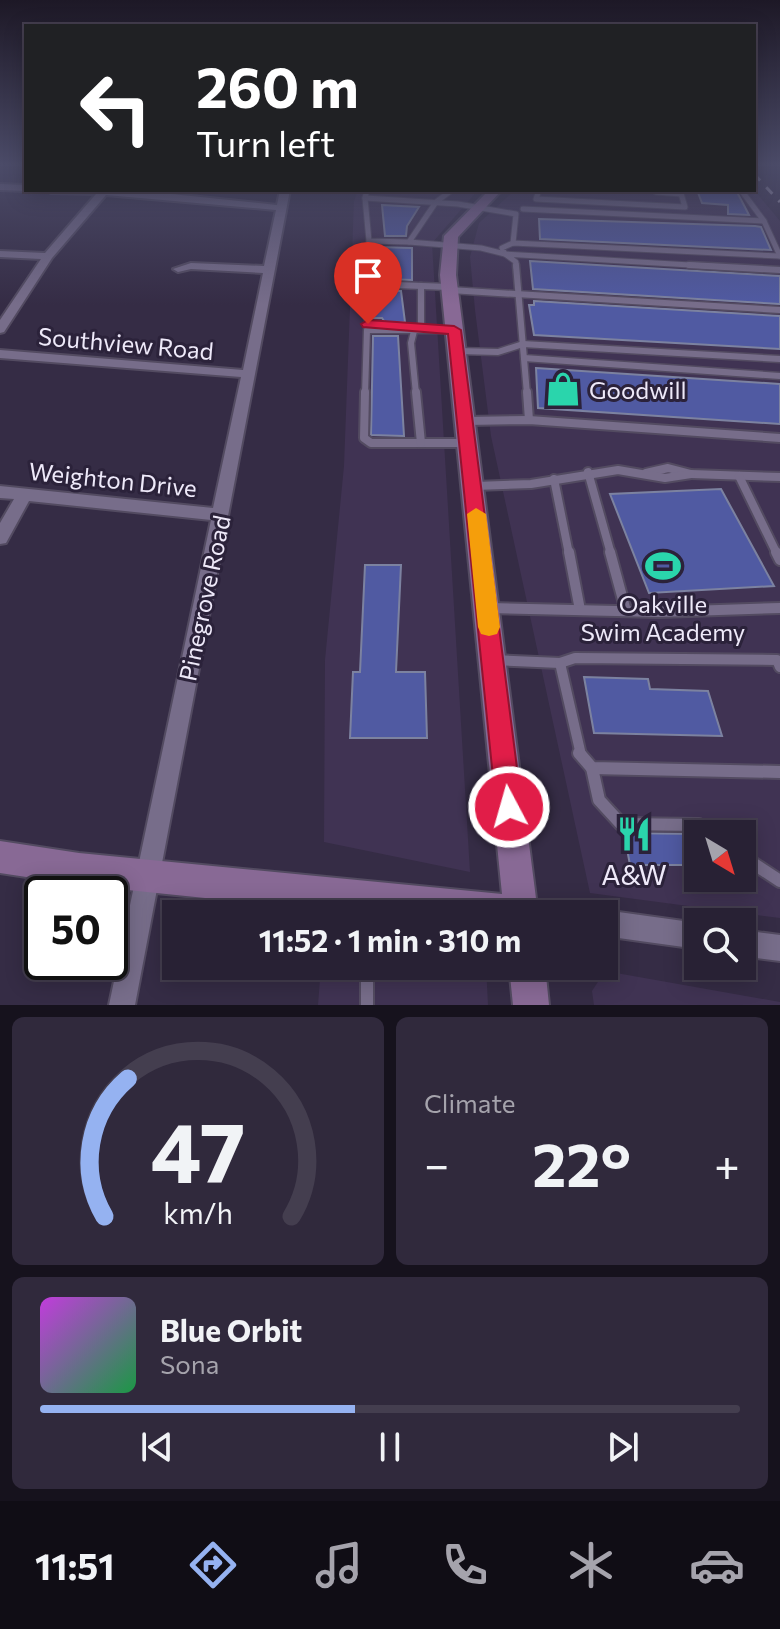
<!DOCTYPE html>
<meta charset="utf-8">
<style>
:root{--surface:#282134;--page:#30293c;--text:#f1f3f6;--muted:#a5a3ac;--line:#443e4f;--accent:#95b2f1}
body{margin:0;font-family:Commissioner,sans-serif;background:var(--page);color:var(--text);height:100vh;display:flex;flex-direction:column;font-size:30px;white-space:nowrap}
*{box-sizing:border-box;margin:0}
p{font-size:26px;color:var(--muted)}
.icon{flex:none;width:44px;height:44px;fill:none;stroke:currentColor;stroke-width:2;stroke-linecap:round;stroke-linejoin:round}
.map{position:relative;height:1005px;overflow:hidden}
.side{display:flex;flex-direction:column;gap:12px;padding:12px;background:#16121d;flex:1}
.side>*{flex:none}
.banner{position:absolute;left:24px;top:24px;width:732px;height:168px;border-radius:0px;box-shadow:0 4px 20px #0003,0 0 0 2px var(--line);background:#202124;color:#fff;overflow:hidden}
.needle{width:52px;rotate:142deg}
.tools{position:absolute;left:684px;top:820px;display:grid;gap:16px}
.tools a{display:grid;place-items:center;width:72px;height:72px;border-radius:0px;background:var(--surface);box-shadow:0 4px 20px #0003,0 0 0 2px var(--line);font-size:40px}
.speed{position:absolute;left:24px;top:876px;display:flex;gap:16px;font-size:40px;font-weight:700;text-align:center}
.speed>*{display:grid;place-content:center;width:104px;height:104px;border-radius:50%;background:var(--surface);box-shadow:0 4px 20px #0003,0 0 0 2px var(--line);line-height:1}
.speed .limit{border:4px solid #111;border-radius:12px;background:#fff;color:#111}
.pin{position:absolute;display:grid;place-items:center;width:68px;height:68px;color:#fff;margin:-82px -34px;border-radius:50% 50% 50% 0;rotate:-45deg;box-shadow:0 0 8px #0007}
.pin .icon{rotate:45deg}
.me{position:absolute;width:88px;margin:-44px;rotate:354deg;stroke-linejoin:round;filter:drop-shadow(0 0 6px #0008)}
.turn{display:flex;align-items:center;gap:28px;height:168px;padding:0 40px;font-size:36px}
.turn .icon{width:104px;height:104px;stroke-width:2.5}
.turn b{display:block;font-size:56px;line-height:68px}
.big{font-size:60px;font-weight:700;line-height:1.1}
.side .widget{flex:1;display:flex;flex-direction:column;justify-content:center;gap:12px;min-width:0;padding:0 28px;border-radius:12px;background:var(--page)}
.side .dial{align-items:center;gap:0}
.dial svg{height:208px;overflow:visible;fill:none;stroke:var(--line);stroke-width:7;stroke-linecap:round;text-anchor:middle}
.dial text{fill:var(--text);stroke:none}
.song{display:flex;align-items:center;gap:24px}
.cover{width:96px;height:96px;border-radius:12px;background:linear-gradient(135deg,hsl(290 70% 55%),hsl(140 70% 35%))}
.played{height:8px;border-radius:4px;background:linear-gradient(90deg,var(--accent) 45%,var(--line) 45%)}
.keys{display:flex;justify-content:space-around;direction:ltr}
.heat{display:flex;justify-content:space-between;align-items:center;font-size:44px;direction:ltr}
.side .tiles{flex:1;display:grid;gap:12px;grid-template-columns:1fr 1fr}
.widget:last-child{grid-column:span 2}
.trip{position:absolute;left:162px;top:900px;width:456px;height:80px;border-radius:0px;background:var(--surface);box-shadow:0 4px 20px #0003,0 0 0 2px var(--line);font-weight:700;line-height:80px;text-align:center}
.dock{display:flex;height:128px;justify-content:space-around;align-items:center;background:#100d15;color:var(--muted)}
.dock .icon{width:56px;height:56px}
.dock .selected{color:var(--accent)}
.dock b{font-size:36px;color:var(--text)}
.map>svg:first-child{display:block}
.built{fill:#403353;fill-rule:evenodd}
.building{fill:#505aa2;stroke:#7c82a0;stroke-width:2}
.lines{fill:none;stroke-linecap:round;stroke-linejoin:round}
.lane-far4-casing{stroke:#534b61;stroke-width:7}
.lane-far3-casing{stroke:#534b61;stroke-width:9}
.lane-far2-casing{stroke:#534b61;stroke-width:12}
.lane-far1-casing{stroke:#534b61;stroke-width:14}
.lane-casing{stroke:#534b61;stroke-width:16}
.street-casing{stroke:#534b61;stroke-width:4}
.secondary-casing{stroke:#534b61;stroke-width:4}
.lane-far4{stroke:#776d8a;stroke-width:5}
.lane-far3{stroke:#776d8a;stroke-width:6}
.lane-far2{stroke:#776d8a;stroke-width:8}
.lane-far1{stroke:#776d8a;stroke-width:10}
.lane{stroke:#776d8a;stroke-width:12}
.street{fill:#776d8a;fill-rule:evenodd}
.secondary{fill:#886995;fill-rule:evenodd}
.rail{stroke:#b5afc2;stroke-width:3;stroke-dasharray:9 9;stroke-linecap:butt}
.route{fill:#e11d48;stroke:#92132f;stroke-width:2}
.slow{fill:#f59e0b}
.labels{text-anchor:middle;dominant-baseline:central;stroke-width:6;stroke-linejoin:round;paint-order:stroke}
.street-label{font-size:24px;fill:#eee9f9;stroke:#2b223a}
.poi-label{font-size:24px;fill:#eee9f9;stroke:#2b223a;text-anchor:start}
.near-poi-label{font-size:28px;fill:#eee9f9;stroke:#2b223a}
</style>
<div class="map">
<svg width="780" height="1005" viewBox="0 0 780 1005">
<rect width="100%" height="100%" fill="#352c45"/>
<g class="built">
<polygon points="358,190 478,190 432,243 470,872 324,842 325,660 344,466 354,201"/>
<path d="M515 190H754L780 221V918L590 893 491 436 475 310 470 257 479 223ZM698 834H742V878H698Z"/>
<polygon points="321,966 486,966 488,1005 318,1005"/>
<polygon points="605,971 780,1002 780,1005 594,1005 592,991"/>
</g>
<g class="building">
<polygon points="697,190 736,190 749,215 728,214 728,205 702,203"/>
<polygon points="382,205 419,207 407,226 406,236 385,236"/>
<polygon points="539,219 755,226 761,227 771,250 540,239"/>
<polygon points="376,247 412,248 412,280 385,279 384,262 378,260"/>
<polygon points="530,261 780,276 780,304 533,289"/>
<polygon points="375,290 401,291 405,322 386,324 382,318 374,318"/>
<polygon points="534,301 780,316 780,349 534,335 529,305 534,305"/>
<polygon points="373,336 398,336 404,436 371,435"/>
<polygon points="536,368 780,384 780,424 538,408"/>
<polygon points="721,489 774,586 649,593 610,494"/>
<polygon points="365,565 401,565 396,672 425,672 427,738 350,738 353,672 360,672"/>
<polygon points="584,677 648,679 650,689 708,691 722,736 594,733"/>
<polygon points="624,833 697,834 698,865 630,865"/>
</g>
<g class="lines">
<g class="lane-far4-casing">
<g id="lane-far4">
<polyline points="367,190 365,198 458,204 516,214 513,243"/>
<polyline points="539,190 536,199 685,207 680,190"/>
<polyline points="741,190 764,221 780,256"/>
<polyline points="656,192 681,194"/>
<polyline points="365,198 369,241 409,242 436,202 452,190"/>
<polyline points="523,209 764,221"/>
<polyline points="409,242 481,248 505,254 502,248 513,243 779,256"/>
<polyline points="369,267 369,241"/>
<polyline points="516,267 516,262 505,254 724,267"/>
</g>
</g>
<g class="lane-far3-casing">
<g id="lane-far3">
<polyline points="369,265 368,324 380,324"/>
<polyline points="516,265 527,394"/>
<polyline points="689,265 780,270"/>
<polyline points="369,284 449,287"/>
<polyline points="421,286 421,326"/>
<polyline points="450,290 780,310"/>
<polyline points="414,331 411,343 416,394"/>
<polyline points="458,351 498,352 523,344 780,359"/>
<polyline points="524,358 780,376"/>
<polyline points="365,394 367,330 443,330"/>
</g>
</g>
<g class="lane-far2-casing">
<g id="lane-far2">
<polyline points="365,392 364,438 371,443 466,443"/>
<polyline points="416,392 421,443"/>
<polyline points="527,392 529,420"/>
<polyline points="466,421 529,420 780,438"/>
<polyline points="588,472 611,554"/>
<polyline points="646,473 668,468 691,474 780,477"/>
<polyline points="739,476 777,554"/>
<polyline points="554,479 569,554"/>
<polyline points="475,486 531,484 618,470 665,478 691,474"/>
</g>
</g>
<g class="lane-far1-casing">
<g id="lane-far1">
<polyline points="569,552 580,610"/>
<polyline points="610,552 626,611"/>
<polyline points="776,552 780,560"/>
<polyline points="489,608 659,612 780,608"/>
<polyline points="494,660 560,663 575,658 777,660 780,667"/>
<polyline points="560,663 581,755"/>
</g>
</g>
<g class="lane-casing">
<g id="lane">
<polyline points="579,753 592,768 780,772"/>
<polyline points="592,768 599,800 621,824 699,825 716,834"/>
<polyline points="742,856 780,881"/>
<polyline points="367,966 367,1005"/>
</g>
</g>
<g class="street-casing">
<g id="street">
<polygon points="0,184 26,185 26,190 29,190 26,191 0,190"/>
<polygon points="46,190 133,190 277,205 280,190 290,190 135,1005 109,1005 211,520 29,501 6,543 0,544 0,523 14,499 0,498 0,486 213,508 241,377 0,358 0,350 243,370 263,273 191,269 178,272 173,269 191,263 264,266 276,210 106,195 52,258 4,332 0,333 0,320 41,259 0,257 0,251 45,253 96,194 51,193"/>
<polygon points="604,910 698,923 698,949 604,936 604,914 595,914"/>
<polygon points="742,930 780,935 780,961 742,956"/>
</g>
</g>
<g class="secondary-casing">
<g id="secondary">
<polygon points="489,190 502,190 458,237 456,275 538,914 362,914 79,885 0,873 0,841 79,853 502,894 440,275 444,236"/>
<polygon points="509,966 545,966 549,1005 513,1005"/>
</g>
</g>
<use href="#lane-far4" class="lane-far4"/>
<use href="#lane-far3" class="lane-far3"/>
<use href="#lane-far2" class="lane-far2"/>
<use href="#lane-far1" class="lane-far1"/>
<use href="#lane" class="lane"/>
<use href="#street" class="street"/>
<use href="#secondary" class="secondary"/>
<polyline class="rail" points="754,174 780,202"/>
</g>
<linearGradient id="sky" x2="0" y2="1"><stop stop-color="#1d1826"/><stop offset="0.54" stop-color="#4b4b68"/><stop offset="1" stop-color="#4b4b68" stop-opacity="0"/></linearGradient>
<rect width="780" height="305" fill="url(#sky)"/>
<polygon class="route" points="368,320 454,326 461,330 522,807 518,816 509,820 500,816 496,807 448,334 363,327 361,324"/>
<polygon class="slow" points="476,508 486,514 500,627 497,634 489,636 481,634 478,627 467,514"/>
<defs>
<g id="shop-bare" transform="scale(2.76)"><path d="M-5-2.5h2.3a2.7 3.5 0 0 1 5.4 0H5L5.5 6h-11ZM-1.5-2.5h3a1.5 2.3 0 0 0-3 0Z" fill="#2ad5ac" stroke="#2b223a" stroke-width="2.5" paint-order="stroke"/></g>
<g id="stadium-bare" transform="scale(2.76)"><path d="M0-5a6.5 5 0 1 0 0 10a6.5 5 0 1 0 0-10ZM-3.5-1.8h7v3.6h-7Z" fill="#2ad5ac" stroke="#2b223a" stroke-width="2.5" paint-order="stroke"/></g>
<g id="restaurant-bare" transform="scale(2.76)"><path d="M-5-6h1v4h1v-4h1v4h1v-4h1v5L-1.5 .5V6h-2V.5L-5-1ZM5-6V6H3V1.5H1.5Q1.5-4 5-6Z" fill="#2ad5ac" stroke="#2b223a" stroke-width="2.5" paint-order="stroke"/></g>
</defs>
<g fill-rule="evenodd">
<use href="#shop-bare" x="563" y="389"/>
<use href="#stadium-bare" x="663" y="566"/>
<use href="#restaurant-bare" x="634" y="834"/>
</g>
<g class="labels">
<g class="street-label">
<text transform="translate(126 343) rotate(5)">Southview Road</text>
<text transform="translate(113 479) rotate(6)">Weighton Drive</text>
<text transform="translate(204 598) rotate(-78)">Pinegrove Road</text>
</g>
<g class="poi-label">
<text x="589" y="389">Goodwill</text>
<text x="663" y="603" text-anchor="middle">Oakville<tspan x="663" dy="28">Swim Academy</tspan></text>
</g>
<g class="near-poi-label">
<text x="634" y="874">A&amp;W</text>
</g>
</g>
</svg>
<div class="tools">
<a><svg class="needle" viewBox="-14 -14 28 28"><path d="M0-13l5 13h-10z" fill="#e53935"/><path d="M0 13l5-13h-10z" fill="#a5a3ac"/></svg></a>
<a><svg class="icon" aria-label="search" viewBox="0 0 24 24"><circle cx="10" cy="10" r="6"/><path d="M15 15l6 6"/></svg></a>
</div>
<div class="speed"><div class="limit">50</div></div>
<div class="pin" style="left:368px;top:324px;background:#d93025"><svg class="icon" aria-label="arrive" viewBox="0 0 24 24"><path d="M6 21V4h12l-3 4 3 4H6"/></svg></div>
<svg class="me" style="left:509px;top:807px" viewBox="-20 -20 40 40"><circle r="17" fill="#e11d48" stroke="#fff" stroke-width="3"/><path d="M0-11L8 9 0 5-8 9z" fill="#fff"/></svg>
<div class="trip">11:52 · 1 min · 310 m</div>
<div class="banner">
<div class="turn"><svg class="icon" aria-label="left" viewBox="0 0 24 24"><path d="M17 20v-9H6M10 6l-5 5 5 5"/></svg><div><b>260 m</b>Turn left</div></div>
</div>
</div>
<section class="side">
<div class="tiles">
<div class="widget dial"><svg viewBox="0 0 100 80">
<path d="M14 69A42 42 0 1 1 86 69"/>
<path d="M14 69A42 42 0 0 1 23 16" stroke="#95b2f1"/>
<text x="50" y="56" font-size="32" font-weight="700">47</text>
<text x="50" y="72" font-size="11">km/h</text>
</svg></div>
<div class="widget"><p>Climate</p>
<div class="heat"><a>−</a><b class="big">22°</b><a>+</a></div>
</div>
<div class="widget">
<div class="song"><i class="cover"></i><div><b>Blue Orbit</b><p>Sona</p></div></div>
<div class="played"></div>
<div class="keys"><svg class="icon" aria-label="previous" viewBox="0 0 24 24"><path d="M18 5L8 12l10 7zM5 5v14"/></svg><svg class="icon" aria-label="pause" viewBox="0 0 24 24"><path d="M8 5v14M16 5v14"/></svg><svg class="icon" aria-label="next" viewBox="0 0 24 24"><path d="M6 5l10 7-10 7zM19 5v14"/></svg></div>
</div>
</div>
</section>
<nav class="dock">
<b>11:51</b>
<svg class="icon selected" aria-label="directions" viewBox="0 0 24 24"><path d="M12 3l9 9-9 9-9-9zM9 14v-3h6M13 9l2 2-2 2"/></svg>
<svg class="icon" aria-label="music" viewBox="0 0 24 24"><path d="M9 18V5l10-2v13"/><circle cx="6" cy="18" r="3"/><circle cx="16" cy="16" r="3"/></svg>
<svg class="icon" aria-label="phone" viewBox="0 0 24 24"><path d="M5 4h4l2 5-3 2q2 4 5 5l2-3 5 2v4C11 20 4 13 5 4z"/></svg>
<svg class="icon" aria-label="climate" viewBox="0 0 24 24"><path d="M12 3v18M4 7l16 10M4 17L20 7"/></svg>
<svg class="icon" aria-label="car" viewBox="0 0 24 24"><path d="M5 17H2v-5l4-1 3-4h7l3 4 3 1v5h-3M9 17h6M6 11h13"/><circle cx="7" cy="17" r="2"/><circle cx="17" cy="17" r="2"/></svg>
</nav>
